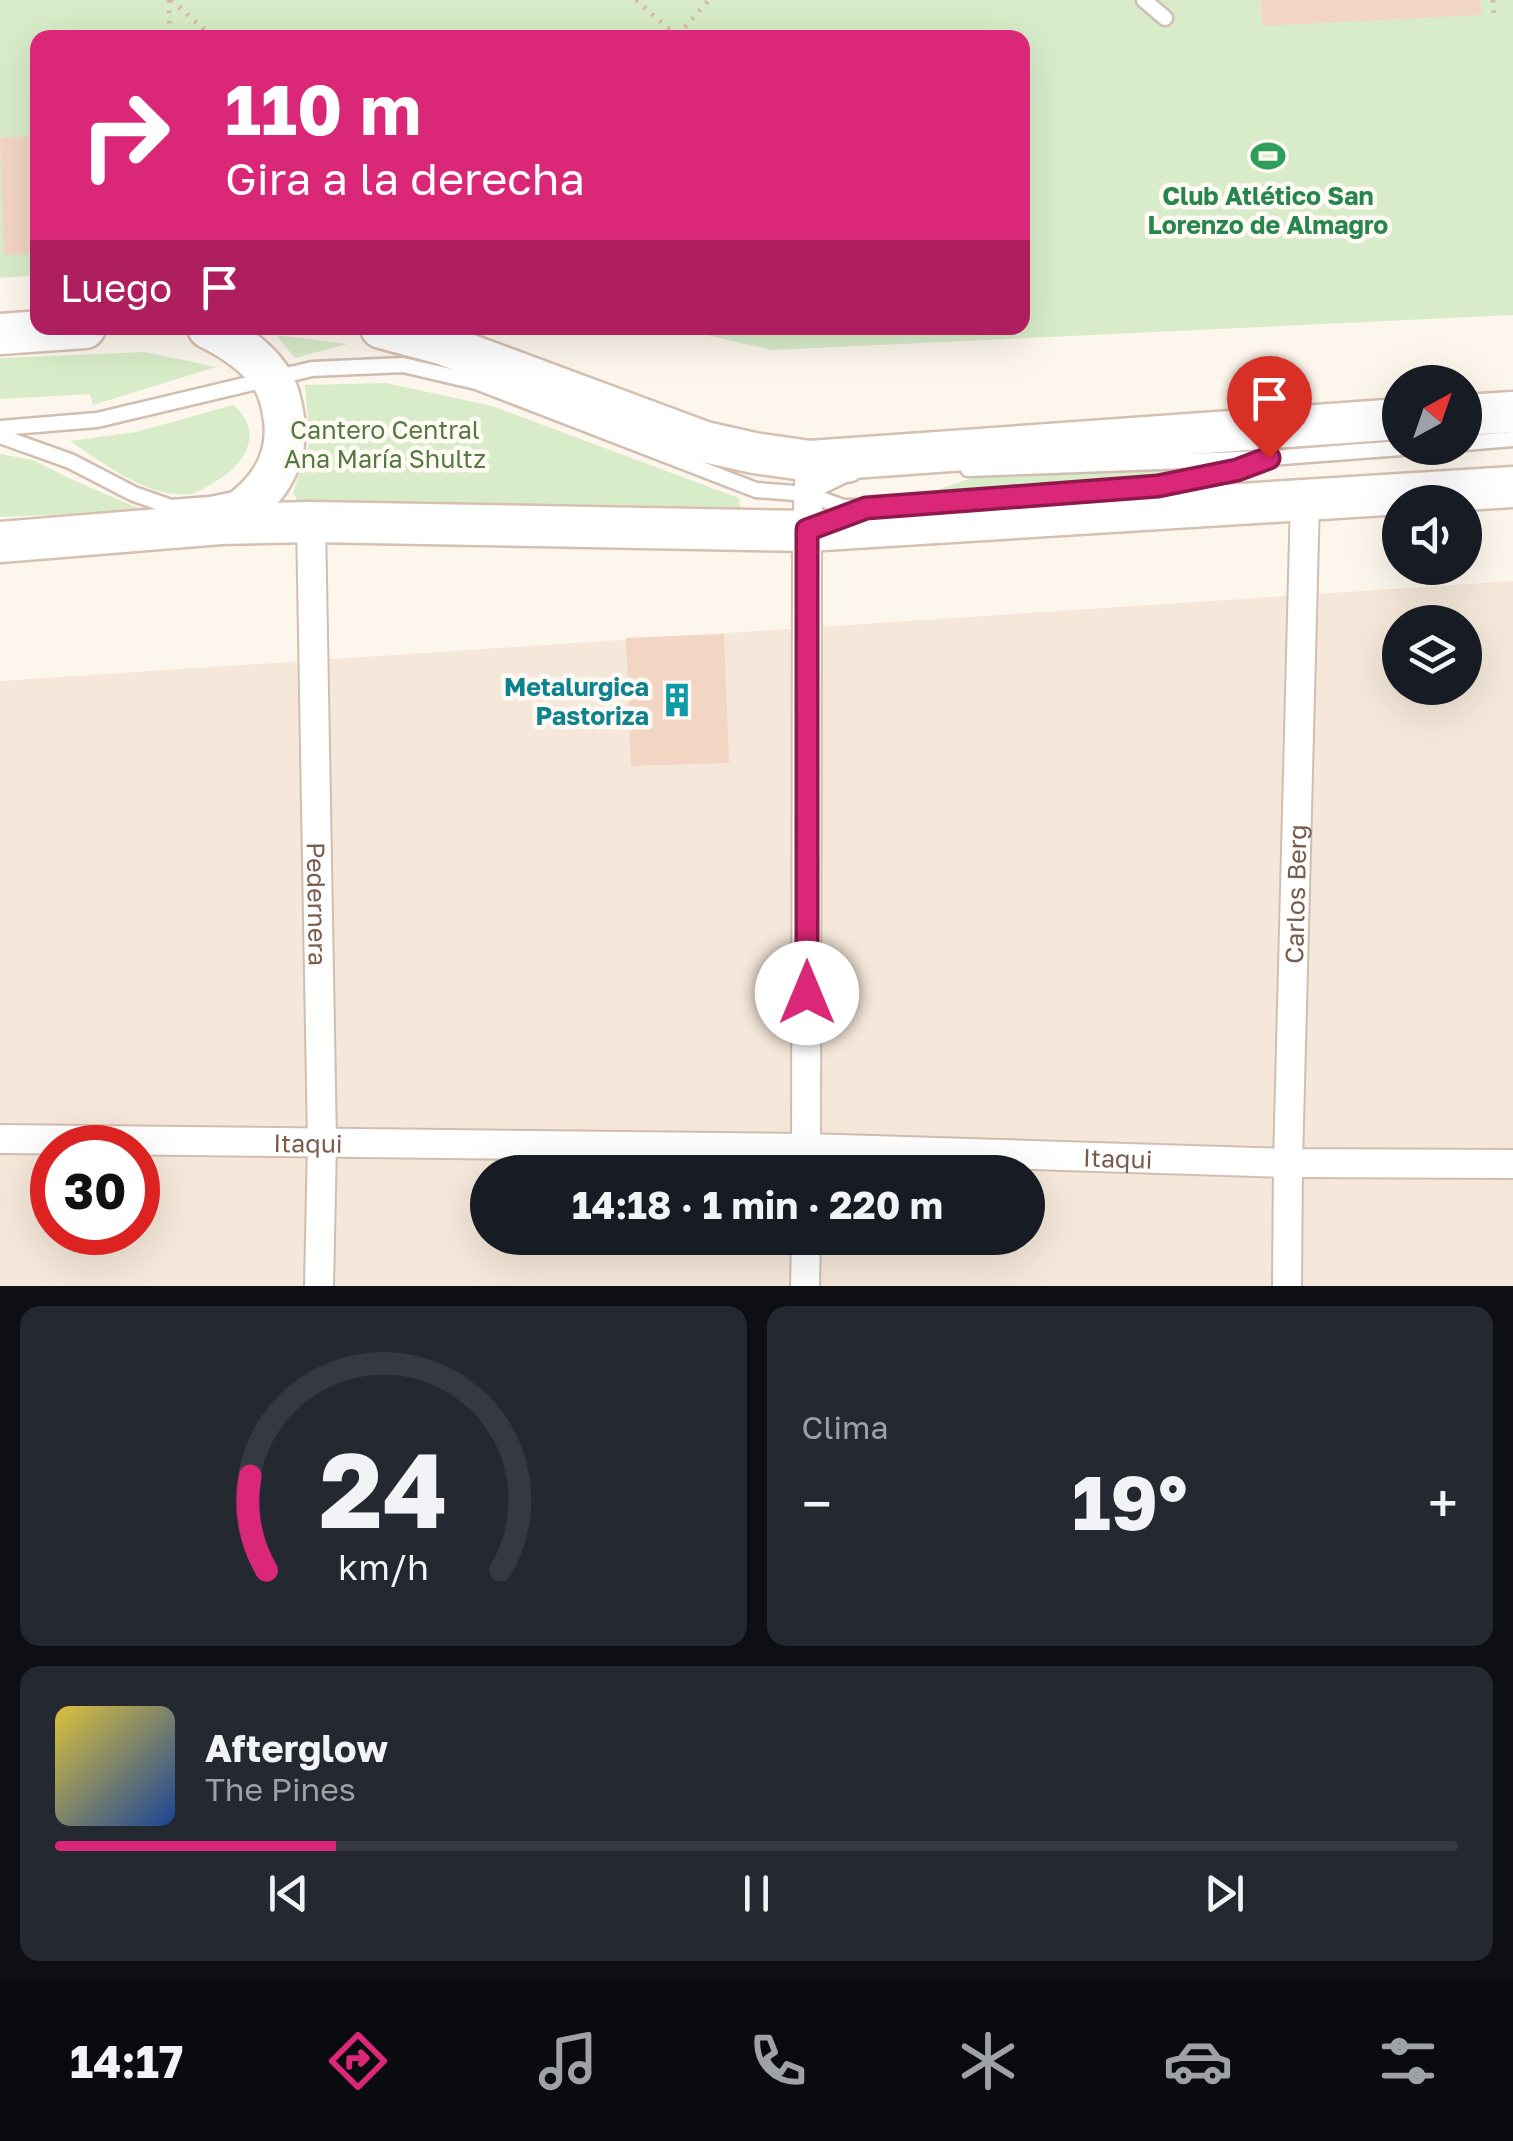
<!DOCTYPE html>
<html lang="es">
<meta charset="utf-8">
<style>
:root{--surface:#171b24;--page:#242831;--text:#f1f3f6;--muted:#9ea1a6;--line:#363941;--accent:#db2777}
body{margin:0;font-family:"Golos Text",sans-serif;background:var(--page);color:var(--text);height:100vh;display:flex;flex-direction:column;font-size:38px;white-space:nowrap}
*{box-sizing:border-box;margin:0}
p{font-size:32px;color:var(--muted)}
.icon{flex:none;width:55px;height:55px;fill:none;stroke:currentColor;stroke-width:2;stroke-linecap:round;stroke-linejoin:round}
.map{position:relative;height:1286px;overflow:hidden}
.details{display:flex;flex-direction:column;gap:20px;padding:20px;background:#0d0f14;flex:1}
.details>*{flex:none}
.guide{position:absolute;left:30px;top:30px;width:1000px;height:305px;border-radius:20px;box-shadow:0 10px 40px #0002;background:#db2777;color:#fff;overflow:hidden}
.needle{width:65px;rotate:40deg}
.tools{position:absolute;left:1382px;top:365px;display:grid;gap:20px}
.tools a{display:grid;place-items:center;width:100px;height:100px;border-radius:50%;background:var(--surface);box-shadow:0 10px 40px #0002;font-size:50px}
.speed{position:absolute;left:30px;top:1125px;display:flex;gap:20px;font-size:50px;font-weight:700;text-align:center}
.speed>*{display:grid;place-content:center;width:130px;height:130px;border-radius:50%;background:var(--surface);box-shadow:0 10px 40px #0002;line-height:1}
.speed .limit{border:15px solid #d22;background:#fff;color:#111}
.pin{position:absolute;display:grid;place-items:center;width:85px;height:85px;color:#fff;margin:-102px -42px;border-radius:50% 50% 50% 0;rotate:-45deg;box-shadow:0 0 10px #0007}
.pin .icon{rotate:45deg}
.me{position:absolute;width:110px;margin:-55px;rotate:0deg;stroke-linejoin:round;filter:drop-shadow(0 0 8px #0008)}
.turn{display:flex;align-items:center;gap:35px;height:210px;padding:0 30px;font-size:45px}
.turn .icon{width:130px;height:130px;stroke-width:2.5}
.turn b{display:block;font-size:70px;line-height:85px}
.then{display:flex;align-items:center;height:95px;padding:0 30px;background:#0003;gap:20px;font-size:38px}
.big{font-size:75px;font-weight:700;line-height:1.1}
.details .card{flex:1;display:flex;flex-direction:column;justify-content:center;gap:15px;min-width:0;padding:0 35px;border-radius:20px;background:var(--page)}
.details .dial{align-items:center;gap:0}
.dial svg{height:260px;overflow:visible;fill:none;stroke:var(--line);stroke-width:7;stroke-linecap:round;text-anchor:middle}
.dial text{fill:var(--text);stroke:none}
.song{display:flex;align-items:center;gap:30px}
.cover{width:120px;height:120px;border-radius:15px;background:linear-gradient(135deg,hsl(50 70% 55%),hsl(220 70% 35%))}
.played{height:10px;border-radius:5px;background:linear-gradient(90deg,var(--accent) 20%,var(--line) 20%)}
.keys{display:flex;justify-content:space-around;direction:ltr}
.heat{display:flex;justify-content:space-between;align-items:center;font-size:55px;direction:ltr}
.details .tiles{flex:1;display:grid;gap:20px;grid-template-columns:1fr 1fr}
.card:last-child{grid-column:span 2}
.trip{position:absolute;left:470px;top:1155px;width:575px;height:100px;border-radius:50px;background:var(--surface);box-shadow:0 10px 40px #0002;font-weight:700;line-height:100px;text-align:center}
.dock{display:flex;height:160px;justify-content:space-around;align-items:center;background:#090b0e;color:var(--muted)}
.dock .icon{width:70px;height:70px}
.dock .on{color:var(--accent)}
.dock b{font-size:45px;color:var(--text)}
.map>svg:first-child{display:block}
.residential{fill:#f5e8da;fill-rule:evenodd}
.green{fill:#d8ecc9}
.building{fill:#f3d5c3}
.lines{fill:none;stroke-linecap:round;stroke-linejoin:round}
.service-casing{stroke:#d1beb0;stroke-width:19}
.minor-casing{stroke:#d1beb0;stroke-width:32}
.secondary-casing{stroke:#d6c0b0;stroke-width:45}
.path{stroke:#d9b8a5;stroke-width:5;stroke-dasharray:2.5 8;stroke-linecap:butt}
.service{stroke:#fff;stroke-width:14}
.minor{stroke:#fff;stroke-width:28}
.secondary{stroke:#fff;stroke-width:40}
.route-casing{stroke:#8e194d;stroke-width:25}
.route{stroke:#db2777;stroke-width:18}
.labels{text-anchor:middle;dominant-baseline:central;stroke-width:9;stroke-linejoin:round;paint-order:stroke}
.leisure-label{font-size:25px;font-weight:bold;fill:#27864d;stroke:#fffaf3}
.park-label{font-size:25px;fill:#537a41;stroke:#fffaf3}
.culture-label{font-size:25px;font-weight:bold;fill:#0d838f;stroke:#fffaf3;text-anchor:end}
.street-label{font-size:25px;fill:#7a5c4d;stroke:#fffaf3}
</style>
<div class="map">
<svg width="1513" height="1286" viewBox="0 0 1513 1286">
<rect width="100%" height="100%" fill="#fdf6ec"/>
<path class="residential" d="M1513 581V1286H0V681ZM1400 622H1465V688H1400ZM52 1148H138V1232H52ZM488 1172H1028V1238H488Z"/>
<g class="green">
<polygon points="0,0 1513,0 1513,315 772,350 675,328 1022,328 1022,38 38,38 37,275 0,278"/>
<polygon points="276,335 348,344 295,358"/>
<polygon points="145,352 216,367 93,405 90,394 0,399 0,358"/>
<polygon points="386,383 492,406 739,498 740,508 298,501 293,493 310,441 305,385"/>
<path d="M233 405C267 433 243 468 211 484 205 488 197 493 190 494 146 498 104 463 70 441L136 432Z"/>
<polygon points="0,454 33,460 73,480 145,511 0,517"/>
<polygon points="1238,464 1147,479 874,500 874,495 937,490 981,475"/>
</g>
<g class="building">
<polygon points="1261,0 1480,0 1481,15 1262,26"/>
<polygon points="38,136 38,254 4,255 0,138"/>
<polygon points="724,634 729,763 631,766 626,638"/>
</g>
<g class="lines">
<g class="service-casing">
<g id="service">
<polyline points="1144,0 1165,18"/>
<polyline points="0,428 97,420 312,369 403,365 476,382 756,490 808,494 843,507 878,507"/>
<polyline points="0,436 70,461 134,494 171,507 210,504 234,499"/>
<polyline points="1465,443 1513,439"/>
<polyline points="968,469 1269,458 1401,448"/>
<polyline points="808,493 845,475 852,474"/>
<path d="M954 502C1057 495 1173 494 1269 458"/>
</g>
</g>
<g class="minor-casing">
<g id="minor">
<path id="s1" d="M311 522 322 1143 319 1286"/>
<path id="s2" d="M0 1139 807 1148 1288 1163 1513 1164"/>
<polyline points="806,1172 807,531 810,461"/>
<polyline points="805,1286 806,1238"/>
<path id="s3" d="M1287 1286 1288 1163 1305 499"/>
</g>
</g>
<g class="secondary-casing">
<g id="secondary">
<path d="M208 328C230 339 254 354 269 375 278 387 282 404 284 419 290 468 260 501 220 524"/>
<polyline points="381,328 441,344 705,442 754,453 810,461 1400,419"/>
<polyline points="0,334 85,328"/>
<polyline points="1465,415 1513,412"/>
<polyline points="0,542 220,524 311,522 807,531 1513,487"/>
</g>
</g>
<g class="path">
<polyline points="169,0 169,38"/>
<polyline points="171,0 214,38"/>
<polyline points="636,0 677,36"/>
<polyline points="1493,0 1494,19"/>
<polyline points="678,35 709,0"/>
</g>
<use href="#service" class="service"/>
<use href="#minor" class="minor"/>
<use href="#secondary" class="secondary"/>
</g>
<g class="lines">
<g class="route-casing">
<polyline id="route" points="807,993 807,530 866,508 1158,486 1237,470 1269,458"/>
</g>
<use href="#route" class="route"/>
</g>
<defs>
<g id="stadium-bare" transform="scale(2.7)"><path d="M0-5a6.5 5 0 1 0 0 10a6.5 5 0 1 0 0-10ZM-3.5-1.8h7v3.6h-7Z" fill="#2e9e5b" stroke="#fffaf3" stroke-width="2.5" paint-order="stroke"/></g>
<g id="building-bare" transform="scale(2.7)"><path d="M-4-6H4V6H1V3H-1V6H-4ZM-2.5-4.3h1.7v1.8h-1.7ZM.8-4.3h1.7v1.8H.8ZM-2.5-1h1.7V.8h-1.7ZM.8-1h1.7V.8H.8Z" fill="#0f9aa8" stroke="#fffaf3" stroke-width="2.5" paint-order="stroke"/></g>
</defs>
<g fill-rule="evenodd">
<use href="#stadium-bare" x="1268" y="156"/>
<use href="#building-bare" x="677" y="700"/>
</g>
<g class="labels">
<g class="leisure-label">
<text x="1268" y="195">Club Atlético San<tspan x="1268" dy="29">Lorenzo de Almagro</tspan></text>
</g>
<g class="park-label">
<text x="385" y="429">Cantero Central<tspan x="385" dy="29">Ana María Shultz</tspan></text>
</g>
<g class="culture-label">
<text x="649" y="686">Metalurgica<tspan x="649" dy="29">Pastoriza</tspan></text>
</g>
<g class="street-label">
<text stroke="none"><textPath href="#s3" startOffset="392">Carlos Berg</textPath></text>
<text stroke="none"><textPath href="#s1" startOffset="382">Pedernera</textPath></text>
<text stroke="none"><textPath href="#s2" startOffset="308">Itaqui</textPath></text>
<text stroke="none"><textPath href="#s2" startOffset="1118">Itaqui</textPath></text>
</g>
</g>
</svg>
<div class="tools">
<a><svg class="needle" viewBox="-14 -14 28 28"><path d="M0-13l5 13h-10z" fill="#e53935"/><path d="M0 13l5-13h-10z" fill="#9ea1a6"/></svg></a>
<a><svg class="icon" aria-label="sound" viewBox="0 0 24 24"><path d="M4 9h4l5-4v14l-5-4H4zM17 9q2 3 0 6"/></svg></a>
<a><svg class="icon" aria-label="layers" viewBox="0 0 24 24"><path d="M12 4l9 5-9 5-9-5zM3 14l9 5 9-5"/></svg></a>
</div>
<div class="speed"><div class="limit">30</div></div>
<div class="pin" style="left:1269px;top:458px;background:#d93025"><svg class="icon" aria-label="arrive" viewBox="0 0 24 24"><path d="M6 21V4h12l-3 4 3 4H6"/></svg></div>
<svg class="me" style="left:807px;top:993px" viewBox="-20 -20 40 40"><circle r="19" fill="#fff"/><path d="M0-13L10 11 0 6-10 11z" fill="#db2777"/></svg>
<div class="trip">14:18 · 1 min · 220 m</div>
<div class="guide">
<div class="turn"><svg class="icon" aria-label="right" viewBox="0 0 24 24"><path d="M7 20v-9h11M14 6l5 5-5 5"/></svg><div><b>110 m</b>Gira a la derecha</div></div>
<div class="then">Luego<svg class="icon" aria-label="arrive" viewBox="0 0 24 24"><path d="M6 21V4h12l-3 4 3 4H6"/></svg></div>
</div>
</div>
<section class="details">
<div class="tiles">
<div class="card dial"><svg viewBox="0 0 100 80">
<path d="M14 69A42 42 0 1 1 86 69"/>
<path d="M14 69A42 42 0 0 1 9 40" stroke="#db2777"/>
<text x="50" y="56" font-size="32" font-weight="700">24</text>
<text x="50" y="72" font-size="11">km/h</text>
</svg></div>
<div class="card"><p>Clima</p>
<div class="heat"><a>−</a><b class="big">19°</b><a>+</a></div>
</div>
<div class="card">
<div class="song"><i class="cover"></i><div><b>Afterglow</b><p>The Pines</p></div></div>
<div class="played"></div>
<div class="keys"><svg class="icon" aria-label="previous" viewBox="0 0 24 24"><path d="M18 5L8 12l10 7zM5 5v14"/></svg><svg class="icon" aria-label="pause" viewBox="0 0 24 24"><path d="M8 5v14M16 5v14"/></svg><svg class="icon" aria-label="next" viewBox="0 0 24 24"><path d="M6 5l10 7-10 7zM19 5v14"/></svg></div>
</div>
</div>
</section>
<nav class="dock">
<b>14:17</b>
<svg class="icon on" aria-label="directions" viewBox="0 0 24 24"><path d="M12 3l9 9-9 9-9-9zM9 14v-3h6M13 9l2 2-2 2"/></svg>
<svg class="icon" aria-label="music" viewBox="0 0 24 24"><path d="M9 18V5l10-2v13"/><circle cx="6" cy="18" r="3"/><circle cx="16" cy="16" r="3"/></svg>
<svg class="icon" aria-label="phone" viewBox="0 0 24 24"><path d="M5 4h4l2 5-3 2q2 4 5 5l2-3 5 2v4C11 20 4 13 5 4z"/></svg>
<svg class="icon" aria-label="climate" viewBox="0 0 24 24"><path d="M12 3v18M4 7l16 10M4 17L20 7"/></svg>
<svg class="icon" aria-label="car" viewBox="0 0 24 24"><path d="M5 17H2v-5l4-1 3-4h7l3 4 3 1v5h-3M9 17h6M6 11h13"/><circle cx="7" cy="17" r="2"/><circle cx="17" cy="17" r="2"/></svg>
<svg class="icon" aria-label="filters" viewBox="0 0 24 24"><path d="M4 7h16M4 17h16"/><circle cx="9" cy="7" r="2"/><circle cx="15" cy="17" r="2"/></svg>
</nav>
